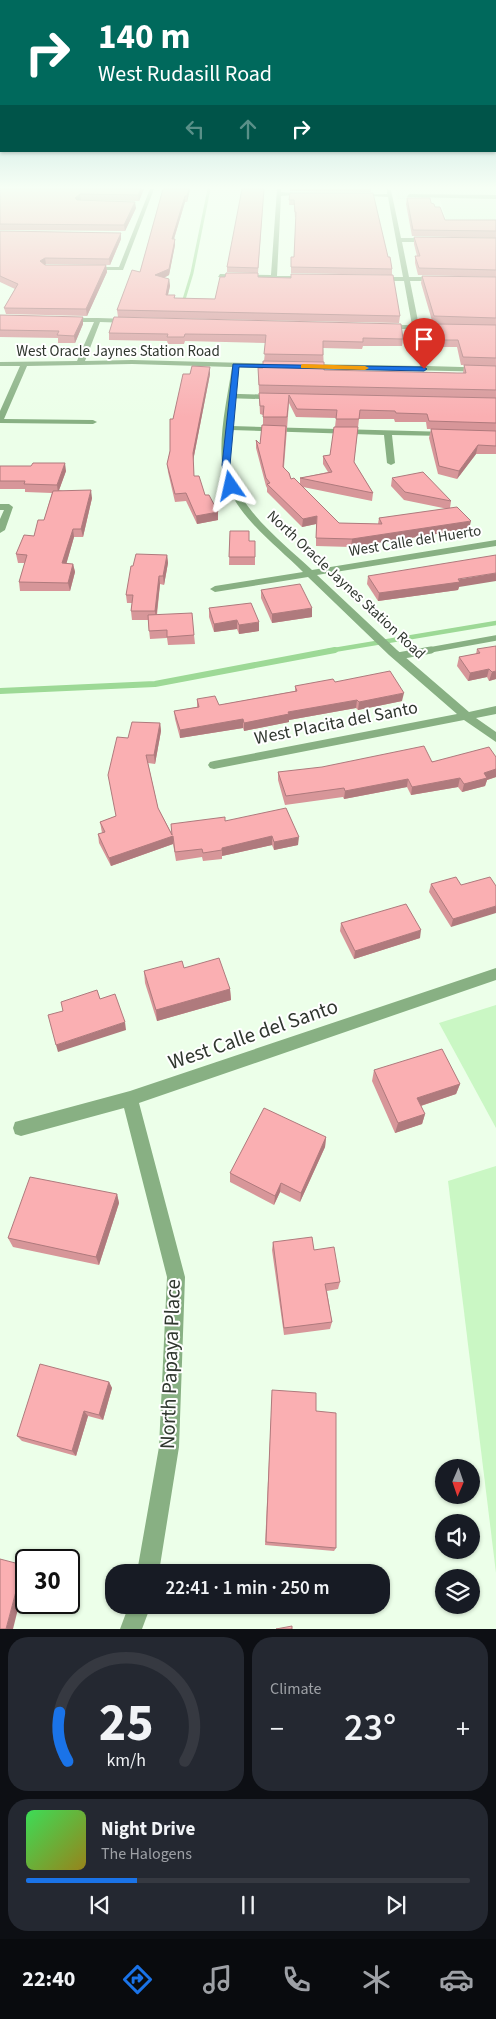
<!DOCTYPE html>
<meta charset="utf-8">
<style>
:root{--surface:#171b24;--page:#242831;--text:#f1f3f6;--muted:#9ea1a6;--line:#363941;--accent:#1a73e8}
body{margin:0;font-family:"Source Sans 3",sans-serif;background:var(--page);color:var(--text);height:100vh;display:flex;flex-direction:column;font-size:19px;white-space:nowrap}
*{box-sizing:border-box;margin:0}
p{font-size:16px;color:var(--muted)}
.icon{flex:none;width:28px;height:28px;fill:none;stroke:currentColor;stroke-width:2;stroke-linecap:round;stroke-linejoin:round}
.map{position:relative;height:1629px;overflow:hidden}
.details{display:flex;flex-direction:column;gap:8px;padding:8px;background:#0d0f14;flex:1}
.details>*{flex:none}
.top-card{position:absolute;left:0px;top:0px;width:496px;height:152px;box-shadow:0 1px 4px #0004;background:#00695c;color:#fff;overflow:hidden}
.needle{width:32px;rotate:182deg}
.tools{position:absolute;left:435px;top:1459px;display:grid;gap:10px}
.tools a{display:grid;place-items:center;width:45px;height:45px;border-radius:50%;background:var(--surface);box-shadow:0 1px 4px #0004;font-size:25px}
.speed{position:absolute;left:15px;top:1549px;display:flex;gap:10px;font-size:25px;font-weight:700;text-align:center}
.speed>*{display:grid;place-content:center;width:65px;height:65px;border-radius:50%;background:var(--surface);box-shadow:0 1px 4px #0004;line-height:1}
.speed .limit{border:2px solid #111;border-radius:8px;background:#fff;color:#111}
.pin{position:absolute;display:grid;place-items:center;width:42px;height:42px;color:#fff;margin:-51px -21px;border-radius:50% 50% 50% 0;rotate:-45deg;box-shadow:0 0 5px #0007}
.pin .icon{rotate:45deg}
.me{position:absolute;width:55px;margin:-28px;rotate:349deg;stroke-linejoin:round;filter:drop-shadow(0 0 4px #0008)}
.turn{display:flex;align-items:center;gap:18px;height:105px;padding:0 15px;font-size:22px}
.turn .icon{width:65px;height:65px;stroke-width:2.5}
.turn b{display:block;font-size:35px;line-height:42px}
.lanes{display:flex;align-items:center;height:48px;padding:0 15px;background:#0003;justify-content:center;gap:25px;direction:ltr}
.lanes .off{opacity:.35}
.big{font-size:38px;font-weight:600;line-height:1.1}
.details .card{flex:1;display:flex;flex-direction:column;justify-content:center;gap:8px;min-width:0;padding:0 18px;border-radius:20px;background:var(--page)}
.details .dial{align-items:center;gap:0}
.dial svg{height:130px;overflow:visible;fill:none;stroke:var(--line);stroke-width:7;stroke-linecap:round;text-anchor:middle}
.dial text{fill:var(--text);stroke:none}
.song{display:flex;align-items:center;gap:15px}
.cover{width:60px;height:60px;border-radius:8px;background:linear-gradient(135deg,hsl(130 70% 55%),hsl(50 70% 35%))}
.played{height:5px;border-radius:2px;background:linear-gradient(90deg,var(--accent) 25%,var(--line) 25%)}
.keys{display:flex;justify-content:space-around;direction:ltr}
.heat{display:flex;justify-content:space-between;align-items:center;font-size:28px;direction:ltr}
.details .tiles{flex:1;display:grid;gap:8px;grid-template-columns:1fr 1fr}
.card:last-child{grid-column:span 2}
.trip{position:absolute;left:105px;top:1564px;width:285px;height:50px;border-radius:20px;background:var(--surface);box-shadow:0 1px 4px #0004;font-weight:600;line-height:50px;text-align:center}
.menu{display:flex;height:80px;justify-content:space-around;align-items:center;background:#090b0e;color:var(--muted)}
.menu .icon{width:35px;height:35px}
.menu .active{color:var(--accent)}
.menu b{font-size:22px;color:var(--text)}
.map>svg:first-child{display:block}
.built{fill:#ddf6da}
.green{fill:#caf7c4}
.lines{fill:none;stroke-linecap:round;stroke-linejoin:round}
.stream-far2{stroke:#9dd996;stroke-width:3}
.stream-far1{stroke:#9dd996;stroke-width:4.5}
.stream{stroke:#9dd996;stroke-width:6}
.service-far2{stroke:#88b083;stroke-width:4.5}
.service-far1{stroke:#88b083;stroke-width:5.5}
.service{stroke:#88b083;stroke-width:7}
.minor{fill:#88b083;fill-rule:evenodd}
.wall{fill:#d79699;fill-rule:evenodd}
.shaded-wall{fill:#af7a7d}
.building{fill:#faafb2;stroke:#af7a7d}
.route{fill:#1a73e8;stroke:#114b97}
.slow{fill:#f59e0b}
.labels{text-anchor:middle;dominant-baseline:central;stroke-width:4;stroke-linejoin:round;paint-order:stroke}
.far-street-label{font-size:15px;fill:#30372f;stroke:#fff}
.street-label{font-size:18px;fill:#30372f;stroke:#fff}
.near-street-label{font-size:21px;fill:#30372f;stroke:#fff}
</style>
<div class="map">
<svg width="496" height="1629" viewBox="0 0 496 1629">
<rect width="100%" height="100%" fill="#ecffe9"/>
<polygon class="built" points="395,189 496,189 496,224 447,222 440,200 397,199"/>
<g class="green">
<polygon points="496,1005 496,1128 439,1023"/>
<polygon points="496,1166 496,1573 448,1181"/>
</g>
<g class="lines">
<polyline class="stream-far2" points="182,306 192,273 209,189"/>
<polyline class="stream-far1" points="328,651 496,623"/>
<polyline class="stream" points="0,691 155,684 335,650"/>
<polyline class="service-far2" points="232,396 269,397"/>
<polyline class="service-far1" points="424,651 496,638"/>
<polyline class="service" points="398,656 431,650"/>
<g class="minor">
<polygon points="150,189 154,189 123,270 87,270 89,267 119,267"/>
<polygon points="277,189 281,189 281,192 308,194 281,196 277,276 306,276 309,278 306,280 218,277 220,274 271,275"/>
<polygon points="387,189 391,190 401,238 430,238 433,240 430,242 402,242 409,277 439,277 442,279 439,281 410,281 419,326 452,326 455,328 452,330 420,330 427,366 496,368 496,372 309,368 305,366 309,364 420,366 413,329 385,329 382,327 385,325 412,325 404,281 379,281 376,279 379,277 403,277 388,197 354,195 387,194"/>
<polygon points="409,194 496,195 496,199 407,197"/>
<path d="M98 318 130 319 133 321 130 323 100 322 85 361 132 360 282 364V368H279L239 367 231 426 449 432V436H446L392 435 395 463 391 465 387 463 384 435 231 430C230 444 229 459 232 473 239 510 286 545 312 570L496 540V546L317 575 397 650 469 712 496 706V714L476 718 496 732V742L464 720 214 769 210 768 208 765 210 762 214 761 457 714 389 655 308 577 215 592 210 589 215 586 303 572C277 546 241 520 227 485 214 452 227 401 232 367L132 364 27 366 4 419 93 420 97 422 93 424 0 423V411L20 366H0V362L77 361 94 322H67L64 320 67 318Z"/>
<polygon points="0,504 9,504 13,507 5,530 0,533 0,519 4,510 0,510"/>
<polygon points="496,968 496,980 139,1103 185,1277 179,1447 159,1572 137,1572 159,1447 167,1277 124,1108 21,1136 15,1134 13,1128 15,1122 130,1091"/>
<polygon points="129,1605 151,1605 142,1629 120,1629"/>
</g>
</g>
<g class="wall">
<polygon points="0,189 144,189 139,201 81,200 136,208 125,231 0,230"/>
<polygon points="163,189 190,189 187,202 185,202 174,239 175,239 175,245 169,275 164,278 169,279 170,286 168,295 175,295 175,298 215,299 258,277 400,316 399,323 118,317 117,310 140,272"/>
<polygon points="264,189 258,273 227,272 227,267"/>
<polygon points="290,189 371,189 371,192 290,191"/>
<polygon points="290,193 388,257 392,269 392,275 291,273 291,257 294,257 296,217 295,217 294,205 289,205"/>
<polygon points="407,198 431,203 435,207 445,220 496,220 496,238 412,236 406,204"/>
<polygon points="0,231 121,239 110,265 46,264 45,265 106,265 107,272 87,316 6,314 4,308 15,289 0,282"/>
<polygon points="414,237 496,238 496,277 418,275 415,263 415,256 417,256 414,244"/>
<path d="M422 276 496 277V454H476L457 479 438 474 429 438 431 429H427L426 422H395L394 419H359L354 462 373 493 372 501 303 487 339 523 378 524 379 518 448 509 404 500 391 486 392 478 451 501 450 508 469 529 351 547 316 546V524L302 527 267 492V488L266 486 256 448V440L260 444 263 425V415L260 414 259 393 328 394 259 393 258 368H263L264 361 266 343 185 341 184 344H168L167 341 109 340V333L114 317 403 339 402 346H363L362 349 323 348 324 370 457 373H463L464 365H469H461L457 347H441L436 331 437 324H457H433L421 283ZM289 403 296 417 336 418 335 427 330 455 323 456V464L328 472 300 478V484L291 479 284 467Z"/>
<polygon points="0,315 83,324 75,343 58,343 58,338 0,337"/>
<polygon points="210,374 193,461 194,476 218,520 197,524 186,501 175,502 168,472 167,464 170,451 173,419"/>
<polygon points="0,466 66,471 59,490 92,498 83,537 74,537 66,564 73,564 75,572 70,591 20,591 19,582 25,563 18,563 16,554 34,536 44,520 52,493 25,492 25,489 0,489"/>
<polygon points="230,531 249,541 255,541 255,565 229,565"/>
<polygon points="167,555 168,563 164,585 160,584 157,615 194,635 195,644 168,645 167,638 150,639 148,620 132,620 131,611 132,603 127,603 126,595 133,566"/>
<polygon points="368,576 459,587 458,590 378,601 367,584"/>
<polygon points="261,590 312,617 272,623 261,598"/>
<polygon points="209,608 259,631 239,634 237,629 214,632 209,617"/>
<polygon points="477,649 496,679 489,681 487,677 468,681 457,666 459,657 476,654"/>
<polygon points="335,682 402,701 358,710 356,708 289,720 289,722 244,731 243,728 180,738 175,719 174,711 197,707 197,699 219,705 295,691 295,686"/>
<polygon points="160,723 161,731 155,764 148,763 158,808 172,834 225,821 298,845 274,850 272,845 222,856 222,859 203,861 202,857 176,861 173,844 111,866 99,843 98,834 102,833 100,822 116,816"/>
<polygon points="496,757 496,777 487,780 485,786 462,792 458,787 411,795 407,787 344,799 343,797 285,805 278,780 278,772"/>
<polygon points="431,884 461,885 496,886 451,927 429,892"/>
<polygon points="341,923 420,938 354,959 340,931"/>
<polygon points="184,968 230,989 231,1000 157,1021 145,983 144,971"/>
<polygon points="374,1070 460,1084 456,1094 421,1106 425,1114 422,1124 395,1133 372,1081"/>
<polygon points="326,1137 325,1147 300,1202 280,1192 274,1205 230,1182 230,1173"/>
<polygon points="117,1194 119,1203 99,1265 13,1247 8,1238"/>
<polygon points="273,1242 314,1250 340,1282 338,1289 327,1291 332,1322 330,1329 284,1335 272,1250"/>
<polygon points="109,1382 112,1388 103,1420 88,1416 76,1456 22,1441 17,1436"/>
<polygon points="272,1395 316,1411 336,1548 334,1551 265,1545"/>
</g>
<g class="shaded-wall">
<polygon points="141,189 144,189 139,201 138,195"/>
<polygon points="189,189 190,189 187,202 187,196"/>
<polygon points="80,194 81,200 76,204 75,198"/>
<polygon points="185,196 185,202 172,245 172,239"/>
<polygon points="135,202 136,208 125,231 124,225"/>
<polygon points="121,233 121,239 110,265 109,259"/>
<polygon points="175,239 175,245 169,275 155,282 155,275"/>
<polygon points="45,258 46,264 41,267 40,261"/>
<polygon points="106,265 107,272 87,316 86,309"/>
<polygon points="169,279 170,286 166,302 166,295"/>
<polygon points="83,317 83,324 75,343 74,336"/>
<polygon points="210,367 210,374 193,461 193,453"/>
<polygon points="478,445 476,454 457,479 459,471"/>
<polygon points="65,463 66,471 58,493 57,485"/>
<polygon points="91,490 92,498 83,537 81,529"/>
<polygon points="218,512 218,520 197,524 196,516"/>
<polygon points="317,516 316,524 302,527 303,519"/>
<polygon points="471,521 469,529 351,547 352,539"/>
<polygon points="73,529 74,537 64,572 62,563"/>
<polygon points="167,555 168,563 164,585 163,576"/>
<polygon points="73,564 75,572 70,591 68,583"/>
<polygon points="496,573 496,581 459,587 458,590 378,601 379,593"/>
<polygon points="159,576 160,584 156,619 155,611"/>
<polygon points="312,608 312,617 272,623 272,614"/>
<polygon points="237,620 237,629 214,632 214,624"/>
<polygon points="259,622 259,631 239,634 239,625"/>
<polygon points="489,669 487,677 468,681 470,673"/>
<polygon points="496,671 496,679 489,681 492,672"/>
<polygon points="404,693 402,701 358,710 359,702"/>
<polygon points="357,700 356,708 289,720 289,722 244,731 244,723 288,712"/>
<polygon points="243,719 243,728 180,738 180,730"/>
<polygon points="160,723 161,731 155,764 154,755"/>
<polygon points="496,769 496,777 487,780 485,786 462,792 464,784 484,773"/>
<polygon points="460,778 458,787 411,795 412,787"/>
<polygon points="408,779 407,787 344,799 345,791"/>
<polygon points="173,836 173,844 111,866 109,858"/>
<polygon points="272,836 272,845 222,856 222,848"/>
<polygon points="299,837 298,845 274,850 274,842"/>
<polygon points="496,906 496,913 451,927 453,919"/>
<polygon points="421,930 420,938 354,959 355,951"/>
<polygon points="230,989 231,1000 157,1021 156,1010"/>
<polygon points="125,1022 126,1030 58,1052 56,1045"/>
<polygon points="460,1084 456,1094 414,1108 417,1098"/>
<polygon points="425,1114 422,1124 395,1133 398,1123"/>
<polygon points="326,1137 325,1147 300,1202 301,1193"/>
<polygon points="281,1183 280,1192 274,1205 275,1196"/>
<polygon points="117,1194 119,1203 99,1265 96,1257"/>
<polygon points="109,1382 112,1388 103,1420 99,1415"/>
<polygon points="84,1411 88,1416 76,1456 72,1451"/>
<polygon points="23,1565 26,1566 26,1577 13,1629 6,1629"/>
</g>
<g class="building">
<polygon points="0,189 141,189 138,195 80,194 75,198 77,200 135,202 124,225 0,224"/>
<polygon points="163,189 189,189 187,196 185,196 172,239 175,239 169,269 155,275 169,279 166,295 175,295 174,298 215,299 220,277 225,277 226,273 258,273 258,277 291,278 291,274 393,275 400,316 117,310 132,270 140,272"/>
<polygon points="242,189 264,189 258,268 227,267"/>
<polygon points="290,193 373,193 388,257 390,257 392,269 291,267 291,257 294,257 296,212 295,212 294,200 289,200"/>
<polygon points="407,198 430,198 431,203 434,204 435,207 440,207 445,220 496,220 496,231 413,230"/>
<polygon points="0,231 121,233 109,259 45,258 40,261 45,265 106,265 86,309 4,308 18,284 0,276"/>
<polygon points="414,237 496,238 496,270 419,268 415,256 420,256"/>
<polygon points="422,276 496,277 496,318 434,316"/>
<polygon points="0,315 83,317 74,336 57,335 59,331 0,330"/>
<polygon points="114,317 401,324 403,339 363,338 363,342 323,341 323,355 264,354 266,335 185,334 184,337 167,337 168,334 109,333"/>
<polygon points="437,324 496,325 496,358 463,357 458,340 442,340"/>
<polygon points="263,361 324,362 324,370 457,373 466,373 464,365 496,366 496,390 259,385 258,368 263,368"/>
<polygon points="192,366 210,367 193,453 194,476 199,476 205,495 209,495 218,512 196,516 186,493 175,494 167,464 170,451 170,419 173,419 183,374 190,374"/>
<polygon points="259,393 496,398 496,423 429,421 427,414 396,413 395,411 360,410 359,419 336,419 337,410 297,409 289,395 287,417 263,417 264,406 260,406"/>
<polygon points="262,425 286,426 283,467 289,473 291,479 294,478 339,523 382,524 379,518 457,507 471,521 352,539 316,538 317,516 303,519 267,484 270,483 266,478 256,440 260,444"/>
<polygon points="334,427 358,427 354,462 373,493 300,478 332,472 323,456 330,455"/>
<polygon points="431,429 496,431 496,446 478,445 459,471 439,466"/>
<polygon points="33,463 65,463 57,485 24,484 25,481 0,481 0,466 31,466"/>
<polygon points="423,472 451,501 405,492 392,478"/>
<polygon points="91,490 81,529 73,529 62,563 73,564 68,583 19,582 27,555 16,554 24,535 34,536 38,520 44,520 53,491"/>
<polygon points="230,531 249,531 249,541 255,541 255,557 229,557"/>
<polygon points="136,554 167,555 163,576 159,576 155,611 131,611 133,595 126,595 131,566 133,566"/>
<polygon points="496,555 496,573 458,579 460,582 379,593 368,576"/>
<polygon points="300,584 312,608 272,614 261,590"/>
<polygon points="251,603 259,622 239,625 237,620 214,624 209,608"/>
<polygon points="192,613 194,635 167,637 167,630 149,631 148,615"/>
<polygon points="496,646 496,671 492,672 489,669 470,673 459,657 480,653 477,649"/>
<polygon points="390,671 404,693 359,702 357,700 288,712 289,714 244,723 243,719 180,730 174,711 199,707 197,699 215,696 219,705 297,691 295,686 333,679 335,682"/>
<polygon points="132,722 160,723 154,755 146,755 158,808 172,835 171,824 225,817 225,821 286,808 299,837 274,842 272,836 222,848 222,850 203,853 202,849 175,852 173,836 109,858 98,834 105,832 100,822 116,816 108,775 117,737 128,738"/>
<polygon points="424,746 432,762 489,747 496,757 496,769 484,773 487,778 464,784 460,778 412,787 408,779 345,791 344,788 286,796 278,772 322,767"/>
<polygon points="456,877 461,885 490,877 496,886 496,906 453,919 431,884"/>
<polygon points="406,904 421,930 355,951 341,923"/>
<polygon points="219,958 230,989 156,1010 144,971 182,961 184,968"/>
<polygon points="97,990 100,999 115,994 125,1022 56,1045 48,1015 63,1011 61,1002"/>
<polygon points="442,1049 460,1084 417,1098 425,1114 398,1123 374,1070"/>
<polygon points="264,1108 326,1137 301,1193 281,1183 275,1196 230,1173"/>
<polygon points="30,1177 117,1194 96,1257 8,1238"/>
<polygon points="312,1237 314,1250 334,1247 340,1282 325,1284 332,1322 284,1328 273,1242"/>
<polygon points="40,1364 109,1382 99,1415 84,1411 72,1451 17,1436"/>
<polygon points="272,1390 316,1393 316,1411 336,1413 336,1548 266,1542"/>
<polygon points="0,1559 23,1565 6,1629 0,1629"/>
<polygon points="292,1626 292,1629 276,1629"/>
</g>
<linearGradient id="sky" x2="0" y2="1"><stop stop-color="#8ac3c7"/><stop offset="0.45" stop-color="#f6fff5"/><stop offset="1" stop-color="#f6fff5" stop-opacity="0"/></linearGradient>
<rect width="496" height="417" fill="url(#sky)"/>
<polygon class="route" points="233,364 424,367 427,369 424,371 239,367 230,465 235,486 231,488 227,486 222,465"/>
<polygon class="slow" points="303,364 365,366 369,368 365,370 301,368 301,365"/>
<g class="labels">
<g class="far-street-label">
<text x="118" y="351">West Oracle Jaynes Station Road</text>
<text transform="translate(415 541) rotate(-9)">West Calle del Huerto</text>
<text transform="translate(346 585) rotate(43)">North Oracle Jaynes Station Road</text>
</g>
<g class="street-label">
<text transform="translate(336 723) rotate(-11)">West Placita del Santo</text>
</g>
<g class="near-street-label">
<text transform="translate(253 1034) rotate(-19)">West Calle del Santo</text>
<text transform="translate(170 1364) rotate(-88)">North Papaya Place</text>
</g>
</g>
</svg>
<div class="tools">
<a><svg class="needle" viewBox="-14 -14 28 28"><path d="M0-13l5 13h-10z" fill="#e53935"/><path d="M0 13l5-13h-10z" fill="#9ea1a6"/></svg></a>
<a><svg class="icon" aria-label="sound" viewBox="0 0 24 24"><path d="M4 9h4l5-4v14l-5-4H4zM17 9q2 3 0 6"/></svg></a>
<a><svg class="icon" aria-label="layers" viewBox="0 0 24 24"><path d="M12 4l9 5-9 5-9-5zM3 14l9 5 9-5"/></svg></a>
</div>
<div class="speed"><div class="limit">30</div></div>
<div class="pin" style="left:424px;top:369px;background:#d93025"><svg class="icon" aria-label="arrive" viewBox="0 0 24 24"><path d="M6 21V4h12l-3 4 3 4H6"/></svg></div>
<svg class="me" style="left:231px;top:486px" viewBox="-20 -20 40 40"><path d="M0-17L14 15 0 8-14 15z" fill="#1a73e8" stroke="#fff" stroke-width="4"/></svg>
<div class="trip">22:41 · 1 min · 250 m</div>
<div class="top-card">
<div class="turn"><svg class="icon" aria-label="right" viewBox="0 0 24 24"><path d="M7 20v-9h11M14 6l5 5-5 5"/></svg><div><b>140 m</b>West Rudasill Road</div></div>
<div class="lanes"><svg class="icon off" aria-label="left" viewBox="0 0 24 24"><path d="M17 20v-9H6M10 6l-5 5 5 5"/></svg><svg class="icon off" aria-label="ahead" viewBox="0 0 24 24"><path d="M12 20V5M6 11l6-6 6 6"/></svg><svg class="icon" aria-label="right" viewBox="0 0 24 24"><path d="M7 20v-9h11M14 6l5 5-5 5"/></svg></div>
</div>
</div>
<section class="details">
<div class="tiles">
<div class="card dial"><svg viewBox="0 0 100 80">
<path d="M14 69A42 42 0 1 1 86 69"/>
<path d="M14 69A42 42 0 0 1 9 39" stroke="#1a73e8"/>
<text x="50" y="56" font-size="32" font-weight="700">25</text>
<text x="50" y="72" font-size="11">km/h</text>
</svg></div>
<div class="card"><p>Climate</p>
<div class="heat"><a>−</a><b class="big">23°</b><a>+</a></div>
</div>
<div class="card">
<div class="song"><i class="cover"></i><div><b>Night Drive</b><p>The Halogens</p></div></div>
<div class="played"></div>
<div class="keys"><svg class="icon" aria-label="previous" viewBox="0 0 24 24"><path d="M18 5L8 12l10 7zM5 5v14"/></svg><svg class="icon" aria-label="pause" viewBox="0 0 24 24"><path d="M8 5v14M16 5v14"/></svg><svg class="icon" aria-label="next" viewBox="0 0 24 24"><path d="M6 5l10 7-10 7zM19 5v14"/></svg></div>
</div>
</div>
</section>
<nav class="menu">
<b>22:40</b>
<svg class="icon active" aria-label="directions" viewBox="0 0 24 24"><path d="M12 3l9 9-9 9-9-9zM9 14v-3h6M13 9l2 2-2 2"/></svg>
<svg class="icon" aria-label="music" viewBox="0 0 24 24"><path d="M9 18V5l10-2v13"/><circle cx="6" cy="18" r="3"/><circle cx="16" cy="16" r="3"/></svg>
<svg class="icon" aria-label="phone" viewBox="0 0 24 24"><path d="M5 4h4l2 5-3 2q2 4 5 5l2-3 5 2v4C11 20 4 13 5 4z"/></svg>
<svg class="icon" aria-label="climate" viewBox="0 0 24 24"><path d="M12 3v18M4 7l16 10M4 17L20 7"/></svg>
<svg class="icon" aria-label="car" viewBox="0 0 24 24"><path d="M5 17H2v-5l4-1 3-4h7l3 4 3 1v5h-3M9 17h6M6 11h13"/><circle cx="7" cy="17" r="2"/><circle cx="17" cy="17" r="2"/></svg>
</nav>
